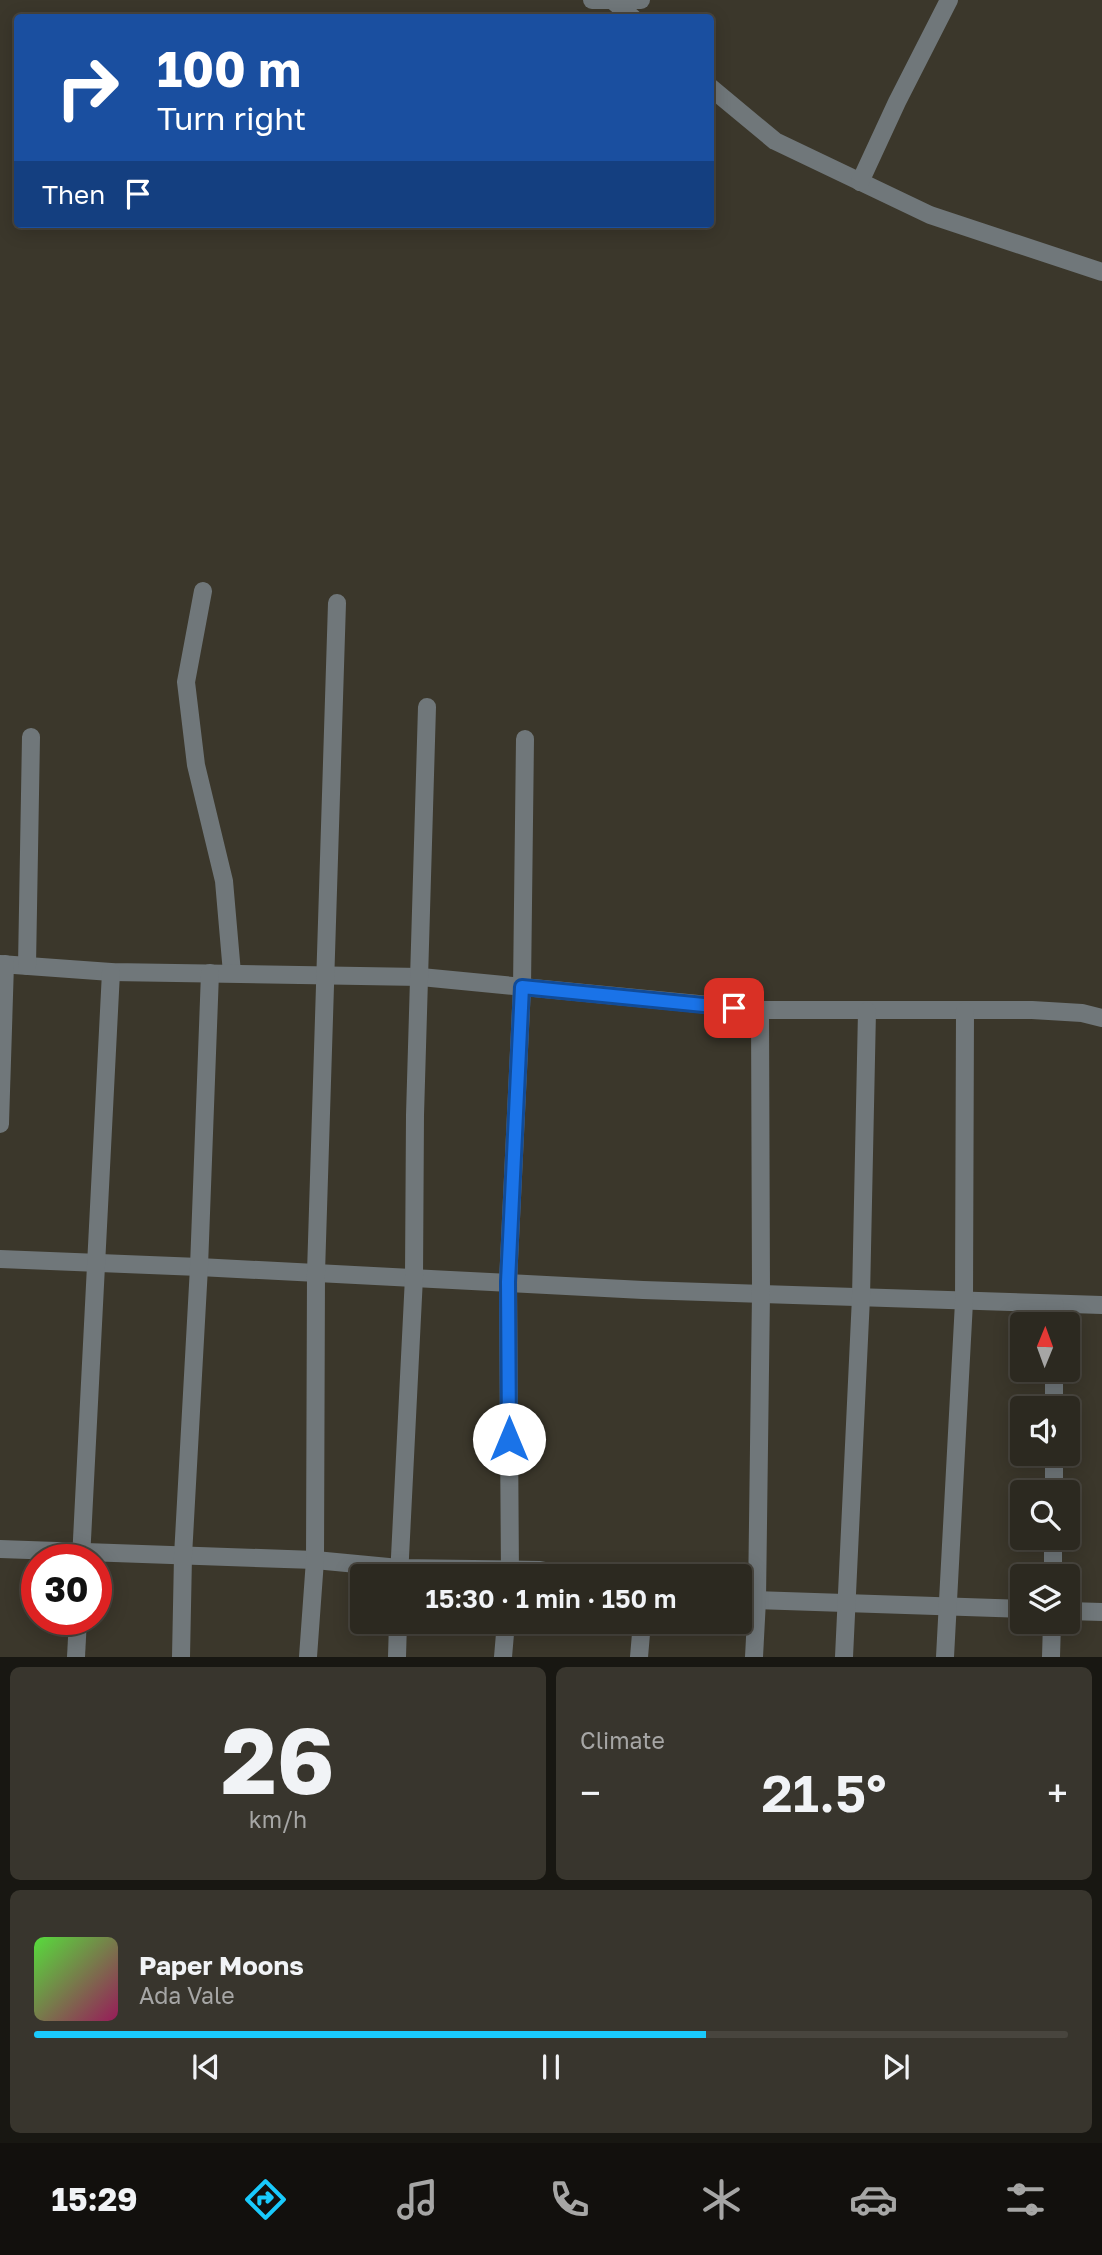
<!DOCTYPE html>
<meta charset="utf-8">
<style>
:root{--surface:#2c2920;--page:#38352d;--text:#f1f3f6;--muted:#a6a6a5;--line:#48453e;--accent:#19cafc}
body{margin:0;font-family:"Golos Text",sans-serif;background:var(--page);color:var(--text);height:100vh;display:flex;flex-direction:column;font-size:26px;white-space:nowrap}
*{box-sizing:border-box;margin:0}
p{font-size:23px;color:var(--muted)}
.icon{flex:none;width:38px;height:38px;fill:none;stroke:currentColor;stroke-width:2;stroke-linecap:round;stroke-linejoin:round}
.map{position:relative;height:1657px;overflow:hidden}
.sheet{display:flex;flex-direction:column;gap:10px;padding:10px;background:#181712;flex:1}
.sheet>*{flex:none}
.banner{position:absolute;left:14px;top:14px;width:700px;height:214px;border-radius:7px;box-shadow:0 4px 18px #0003,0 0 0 2px var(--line);background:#1a4fa0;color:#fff;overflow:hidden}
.needle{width:46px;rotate:1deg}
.fabs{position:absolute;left:1010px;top:1312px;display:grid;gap:14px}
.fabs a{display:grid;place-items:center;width:70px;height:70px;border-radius:7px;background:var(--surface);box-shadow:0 4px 18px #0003,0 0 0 2px var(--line);font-size:35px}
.speed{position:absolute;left:21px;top:1544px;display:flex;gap:14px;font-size:35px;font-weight:700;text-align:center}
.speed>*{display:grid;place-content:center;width:91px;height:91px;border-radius:50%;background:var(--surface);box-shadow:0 4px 18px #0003,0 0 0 2px var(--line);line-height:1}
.speed .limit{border:10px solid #d22;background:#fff;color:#111}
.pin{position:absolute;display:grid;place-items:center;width:60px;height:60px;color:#fff;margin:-30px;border-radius:14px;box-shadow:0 4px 10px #0006}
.me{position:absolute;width:77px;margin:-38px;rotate:0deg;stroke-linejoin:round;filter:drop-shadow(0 0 5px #0008)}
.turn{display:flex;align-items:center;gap:24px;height:147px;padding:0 28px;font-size:32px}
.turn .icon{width:91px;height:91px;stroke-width:2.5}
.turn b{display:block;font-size:49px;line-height:60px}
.then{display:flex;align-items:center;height:66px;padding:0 28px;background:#0003;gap:14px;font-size:26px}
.big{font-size:52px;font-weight:600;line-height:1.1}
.sheet .widget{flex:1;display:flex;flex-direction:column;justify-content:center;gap:10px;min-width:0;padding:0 24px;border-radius:10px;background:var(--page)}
.sheet .dial{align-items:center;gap:0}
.dial b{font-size:91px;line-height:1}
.song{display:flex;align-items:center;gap:21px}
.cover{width:84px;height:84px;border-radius:10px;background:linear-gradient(135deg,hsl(110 70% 55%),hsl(330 70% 35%))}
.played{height:7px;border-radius:4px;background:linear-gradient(90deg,var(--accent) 65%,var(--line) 65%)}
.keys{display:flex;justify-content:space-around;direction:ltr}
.heat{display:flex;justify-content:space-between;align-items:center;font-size:38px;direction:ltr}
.sheet .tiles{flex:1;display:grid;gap:10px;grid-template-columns:1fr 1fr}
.widget:last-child{grid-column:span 2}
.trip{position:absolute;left:350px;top:1564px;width:402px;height:70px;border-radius:7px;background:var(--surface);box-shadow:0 4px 18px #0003,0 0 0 2px var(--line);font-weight:600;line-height:70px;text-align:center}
.tabs{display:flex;height:112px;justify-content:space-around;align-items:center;background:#12100d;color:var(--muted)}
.tabs .icon{width:49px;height:49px}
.tabs .on{color:var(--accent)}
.tabs b{font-size:32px;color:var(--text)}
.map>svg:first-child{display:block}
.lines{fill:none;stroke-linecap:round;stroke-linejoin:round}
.minor{stroke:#70777a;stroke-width:18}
.tertiary{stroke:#70777a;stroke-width:18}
.route-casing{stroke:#114b97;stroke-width:18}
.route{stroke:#1a73e8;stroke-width:12}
</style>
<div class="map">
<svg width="1102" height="1657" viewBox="0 0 1102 1657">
<rect width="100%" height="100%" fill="#3b372b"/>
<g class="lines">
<g class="minor">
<polyline points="612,0 633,18"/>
<polyline points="710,87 775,141 930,215 1102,272"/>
<polyline points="860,182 897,102 949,0"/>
<polyline points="203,591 186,682 196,765 224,881 232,973"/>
<polyline points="0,964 111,972 421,977 760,1010 1032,1010 1082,1013 1102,1018"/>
<polyline points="27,966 31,737"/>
<polyline points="0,1124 5,964"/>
<polyline points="0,1259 199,1267 643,1290 1102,1305"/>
<polyline points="1054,1325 1055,1305"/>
<polyline points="1054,1409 1054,1370"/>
<polyline points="1054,1493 1054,1454"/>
<polyline points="0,1549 315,1560 399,1568 540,1570 577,1577"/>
<polyline points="81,1559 111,972"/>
<polyline points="399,1577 414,1277 415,1115 427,707"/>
<polyline points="510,1577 508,1282 522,987 525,739"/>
<polyline points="1053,1577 1053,1538"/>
<polyline points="740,1598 757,1600 1022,1609"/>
<polyline points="1068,1611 1102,1612"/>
<polyline points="76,1657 78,1619"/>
<polyline points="181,1657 183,1556 199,1267 210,973"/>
<polyline points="308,1657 315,1560 316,1273 337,603"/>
<polyline points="397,1657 398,1622"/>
<polyline points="503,1657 506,1622"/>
<polyline points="639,1657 642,1622"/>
<polyline points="754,1657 757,1600 761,1293 760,1010"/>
<polyline points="844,1657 861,1297 867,1011"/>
<polyline points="945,1657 964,1302 965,1011"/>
<polyline points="1051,1657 1052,1622"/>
</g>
<polyline class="tertiary" points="592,0 641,0"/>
</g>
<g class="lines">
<g class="route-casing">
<polyline id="route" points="509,1439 508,1282 522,987 734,1008"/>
</g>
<use href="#route" class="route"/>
</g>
</svg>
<div class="fabs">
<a><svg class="needle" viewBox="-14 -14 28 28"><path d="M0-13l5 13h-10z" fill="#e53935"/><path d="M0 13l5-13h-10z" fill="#a6a6a5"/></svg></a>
<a><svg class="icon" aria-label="sound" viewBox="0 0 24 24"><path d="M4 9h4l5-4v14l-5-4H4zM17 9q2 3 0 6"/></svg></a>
<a><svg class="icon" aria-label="search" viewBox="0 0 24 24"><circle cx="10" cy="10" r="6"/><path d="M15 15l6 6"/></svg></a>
<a><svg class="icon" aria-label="layers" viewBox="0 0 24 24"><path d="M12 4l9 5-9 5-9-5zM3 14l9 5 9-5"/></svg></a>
</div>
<div class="speed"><div class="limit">30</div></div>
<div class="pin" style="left:734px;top:1008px;background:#d93025"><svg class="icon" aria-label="arrive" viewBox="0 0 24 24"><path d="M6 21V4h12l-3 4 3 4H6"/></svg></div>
<svg class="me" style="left:509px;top:1439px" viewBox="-20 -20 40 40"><circle r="19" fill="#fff"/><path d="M0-13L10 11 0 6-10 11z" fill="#1a73e8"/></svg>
<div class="trip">15:30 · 1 min · 150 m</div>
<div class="banner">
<div class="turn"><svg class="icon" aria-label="right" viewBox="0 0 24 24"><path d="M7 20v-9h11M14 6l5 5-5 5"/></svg><div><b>100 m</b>Turn right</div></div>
<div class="then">Then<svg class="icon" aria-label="arrive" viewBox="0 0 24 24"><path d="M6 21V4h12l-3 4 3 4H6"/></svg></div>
</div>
</div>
<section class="sheet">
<div class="tiles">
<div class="widget dial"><b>26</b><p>km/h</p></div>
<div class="widget"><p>Climate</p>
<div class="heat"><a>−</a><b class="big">21.5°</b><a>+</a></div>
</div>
<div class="widget">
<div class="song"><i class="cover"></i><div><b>Paper Moons</b><p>Ada Vale</p></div></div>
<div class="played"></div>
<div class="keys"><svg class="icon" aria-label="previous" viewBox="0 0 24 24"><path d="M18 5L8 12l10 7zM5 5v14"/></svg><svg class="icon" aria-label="pause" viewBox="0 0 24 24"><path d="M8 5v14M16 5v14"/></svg><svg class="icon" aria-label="next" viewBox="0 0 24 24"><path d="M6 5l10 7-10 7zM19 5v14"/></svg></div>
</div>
</div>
</section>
<nav class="tabs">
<b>15:29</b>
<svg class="icon on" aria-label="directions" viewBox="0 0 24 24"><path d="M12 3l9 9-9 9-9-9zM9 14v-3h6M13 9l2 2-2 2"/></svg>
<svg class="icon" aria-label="music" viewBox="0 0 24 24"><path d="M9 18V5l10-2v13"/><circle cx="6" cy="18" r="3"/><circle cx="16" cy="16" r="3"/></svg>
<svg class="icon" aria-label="phone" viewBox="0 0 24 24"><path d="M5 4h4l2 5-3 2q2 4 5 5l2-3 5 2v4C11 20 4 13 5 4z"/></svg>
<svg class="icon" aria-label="climate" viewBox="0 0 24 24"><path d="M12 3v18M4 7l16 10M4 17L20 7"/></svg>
<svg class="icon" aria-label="car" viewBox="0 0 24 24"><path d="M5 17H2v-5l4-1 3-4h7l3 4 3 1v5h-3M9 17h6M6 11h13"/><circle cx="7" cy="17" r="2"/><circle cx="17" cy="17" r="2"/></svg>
<svg class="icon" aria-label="filters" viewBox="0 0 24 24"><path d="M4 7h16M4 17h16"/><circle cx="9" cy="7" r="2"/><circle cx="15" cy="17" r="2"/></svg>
</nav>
